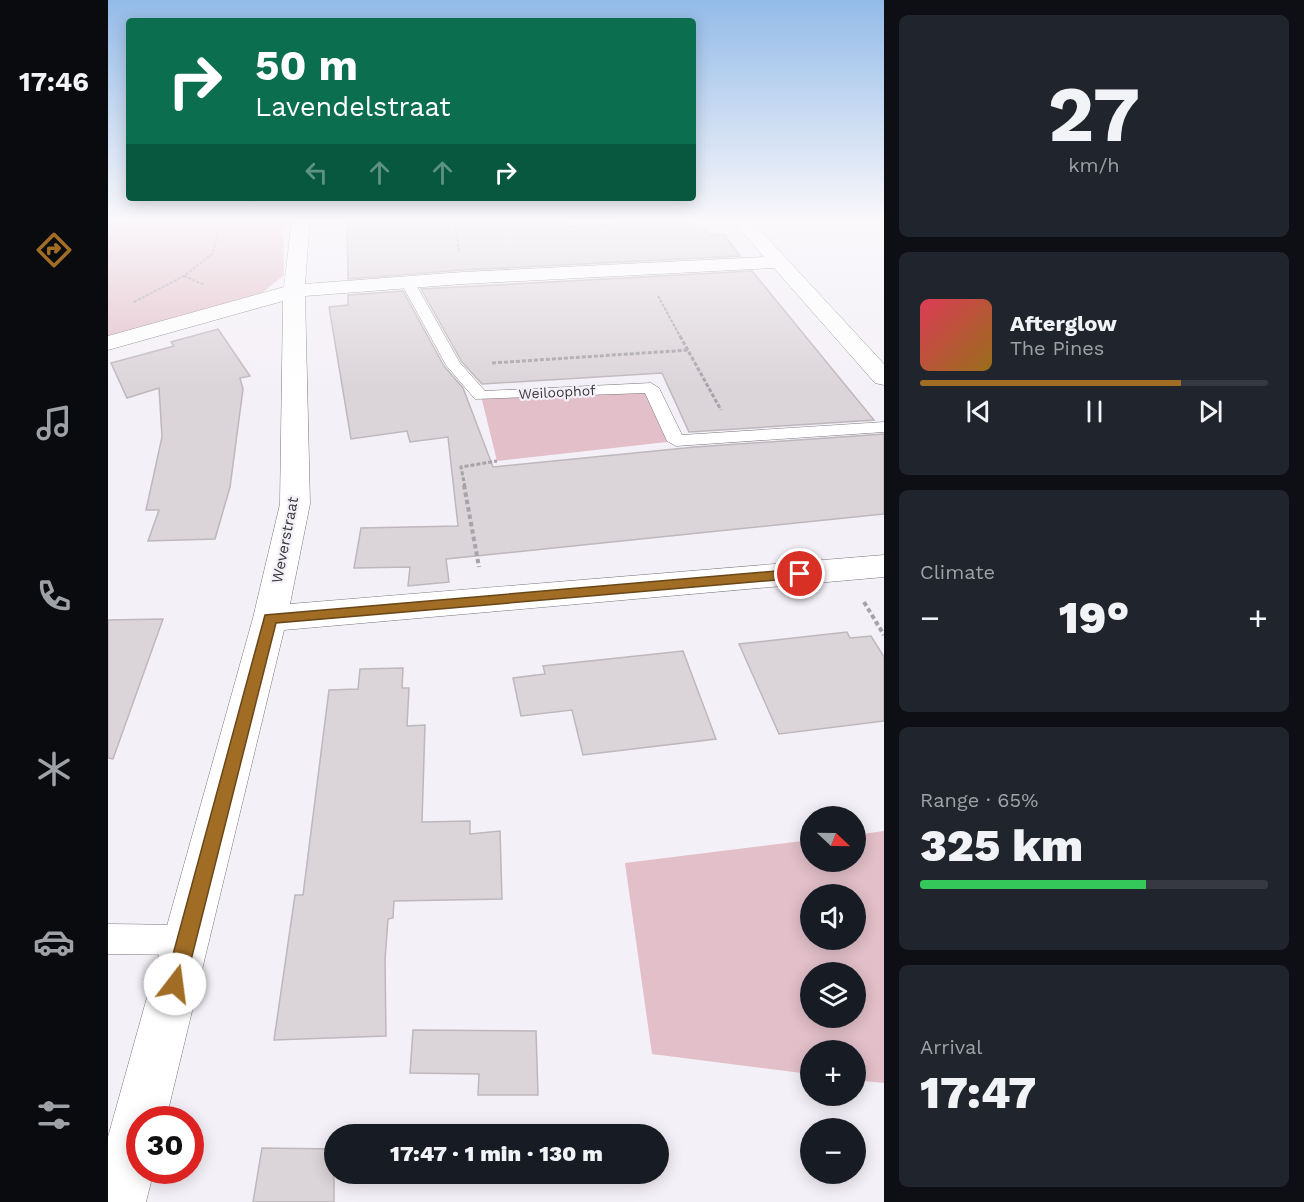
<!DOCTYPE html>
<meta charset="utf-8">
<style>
:root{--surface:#171b24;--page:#20242c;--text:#f1f3f6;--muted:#9ea1a6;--line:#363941;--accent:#a16d25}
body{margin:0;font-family:"Work Sans",sans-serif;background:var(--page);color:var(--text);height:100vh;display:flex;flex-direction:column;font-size:22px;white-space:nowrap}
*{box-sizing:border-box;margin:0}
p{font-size:20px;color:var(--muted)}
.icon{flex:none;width:33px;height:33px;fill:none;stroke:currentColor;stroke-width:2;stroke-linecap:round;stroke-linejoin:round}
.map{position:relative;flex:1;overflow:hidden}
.side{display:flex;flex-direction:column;gap:15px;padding:15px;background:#0d0f14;width:420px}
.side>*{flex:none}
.top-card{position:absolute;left:18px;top:18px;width:570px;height:183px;border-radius:6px;box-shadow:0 3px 15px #0003;background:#0b6e4f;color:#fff;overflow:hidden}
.needle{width:39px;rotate:112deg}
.controls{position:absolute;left:692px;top:806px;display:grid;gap:12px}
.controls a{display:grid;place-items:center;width:66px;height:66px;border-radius:50%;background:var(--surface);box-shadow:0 3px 15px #0003;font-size:30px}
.speed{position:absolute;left:18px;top:1106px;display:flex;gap:12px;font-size:30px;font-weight:700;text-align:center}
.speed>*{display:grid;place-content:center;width:78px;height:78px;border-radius:50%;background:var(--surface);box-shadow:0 3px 15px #0003;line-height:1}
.speed .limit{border:9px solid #d22;background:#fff;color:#111}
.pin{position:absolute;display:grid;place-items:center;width:51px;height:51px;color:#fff;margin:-26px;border:3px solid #fff;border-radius:50%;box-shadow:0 2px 6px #0007}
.me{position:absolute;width:66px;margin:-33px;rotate:15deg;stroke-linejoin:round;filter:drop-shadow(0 0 4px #0008)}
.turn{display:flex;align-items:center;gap:21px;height:126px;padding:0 30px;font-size:27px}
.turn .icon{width:78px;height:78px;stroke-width:2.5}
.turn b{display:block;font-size:42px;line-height:51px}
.lanes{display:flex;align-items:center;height:57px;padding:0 30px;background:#0003;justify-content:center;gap:30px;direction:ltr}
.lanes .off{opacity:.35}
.big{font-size:45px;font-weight:800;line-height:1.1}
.side .card{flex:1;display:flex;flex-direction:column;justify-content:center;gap:9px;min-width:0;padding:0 21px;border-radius:9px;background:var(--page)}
.side .dial{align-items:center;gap:0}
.dial b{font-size:78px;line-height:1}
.song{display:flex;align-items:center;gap:18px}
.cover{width:72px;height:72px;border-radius:9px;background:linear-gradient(135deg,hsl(350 70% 55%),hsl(40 70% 35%))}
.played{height:6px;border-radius:3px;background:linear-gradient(90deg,var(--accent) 75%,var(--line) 75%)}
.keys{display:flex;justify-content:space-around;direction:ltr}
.heat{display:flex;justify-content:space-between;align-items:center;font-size:33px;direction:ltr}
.charge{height:9px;border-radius:4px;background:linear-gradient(90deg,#34c759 65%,var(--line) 0)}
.trip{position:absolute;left:216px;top:1124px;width:345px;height:60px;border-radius:30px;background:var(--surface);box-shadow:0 3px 15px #0003;font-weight:800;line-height:60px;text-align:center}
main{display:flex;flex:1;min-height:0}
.tabs{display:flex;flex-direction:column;width:108px;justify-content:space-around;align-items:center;background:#090b0e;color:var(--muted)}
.tabs .icon{width:42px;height:42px}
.tabs .selected{color:var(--accent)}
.tabs b{font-size:27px;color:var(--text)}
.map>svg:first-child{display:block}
.green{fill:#e2bfc9;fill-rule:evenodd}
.building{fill:#dbd4d9;stroke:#beb7bc;stroke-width:1.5}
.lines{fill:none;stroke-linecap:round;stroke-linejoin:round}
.service-casing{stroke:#79767c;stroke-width:1}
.minor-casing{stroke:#79767c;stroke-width:1}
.path-far2{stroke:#a7a4a9;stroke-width:2;stroke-dasharray:3 1.5;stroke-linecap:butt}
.path-far1{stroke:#a7a4a9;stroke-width:3;stroke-dasharray:4 2;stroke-linecap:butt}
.path{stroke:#a7a4a9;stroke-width:4;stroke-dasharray:4.5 3;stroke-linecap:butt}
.service{fill:#fff;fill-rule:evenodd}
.minor{fill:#fff;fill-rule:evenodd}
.route{fill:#a16d25;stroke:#694718;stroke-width:1.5}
.labels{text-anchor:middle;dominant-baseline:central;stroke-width:4.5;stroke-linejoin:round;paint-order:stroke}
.far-street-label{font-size:14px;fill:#39373a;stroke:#f4f0f7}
.street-label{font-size:15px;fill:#39373a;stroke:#f4f0f7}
</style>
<main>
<nav class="tabs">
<b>17:46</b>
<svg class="icon selected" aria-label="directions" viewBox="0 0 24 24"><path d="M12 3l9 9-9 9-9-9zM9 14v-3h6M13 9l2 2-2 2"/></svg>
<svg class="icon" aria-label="music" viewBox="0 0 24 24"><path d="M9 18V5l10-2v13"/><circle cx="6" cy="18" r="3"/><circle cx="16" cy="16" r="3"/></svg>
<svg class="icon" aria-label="phone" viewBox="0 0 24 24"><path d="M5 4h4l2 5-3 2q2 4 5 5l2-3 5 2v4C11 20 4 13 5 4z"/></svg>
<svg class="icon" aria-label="climate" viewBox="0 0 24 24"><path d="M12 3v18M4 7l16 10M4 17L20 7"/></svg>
<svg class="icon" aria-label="car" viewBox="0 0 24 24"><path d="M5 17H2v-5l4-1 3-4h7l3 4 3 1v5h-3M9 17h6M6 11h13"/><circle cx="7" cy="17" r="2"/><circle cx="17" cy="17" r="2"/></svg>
<svg class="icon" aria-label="filters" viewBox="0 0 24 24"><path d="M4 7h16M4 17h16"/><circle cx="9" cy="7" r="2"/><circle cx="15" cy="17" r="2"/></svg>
</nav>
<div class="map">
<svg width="776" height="1202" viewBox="0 0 776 1202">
<rect width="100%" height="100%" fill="#f4f0f7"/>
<g class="green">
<polygon points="0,219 175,219 176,275 149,297 0,336"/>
<polygon points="543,388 568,441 389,461 373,396"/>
<path d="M776 831V1083L747 1080V1050H702V1074L544 1054 517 863 702 840V861H747V835ZM702 894H747V939H702ZM702 972H747V1017H702Z"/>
</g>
<g class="building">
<polygon points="239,219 338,219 339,224 452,220 455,227 582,221 587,227 596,227 602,235 616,234 632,256 355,270 240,279"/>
<polygon points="644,271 766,420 581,432 554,373 374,384 354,362 313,289"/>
<polygon points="295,291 336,366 355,388 385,467 587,447 776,434 776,514 338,559 341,582 300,586 302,567 246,568 253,528 350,526 340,437 302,442 299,431 243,439 221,307 240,305 240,295"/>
<polygon points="110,329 142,376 132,378 135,389 122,487 107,539 40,541 51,510 38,510 54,437 51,388 19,398 3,363 66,346 63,342"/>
<polygon points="55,619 5,759 0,758 0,620"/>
<polygon points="739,632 742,638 763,636 776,657 776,721 671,734 631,644"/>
<polygon points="575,651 608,739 475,755 464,710 413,716 405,678 437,674 435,666"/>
<polygon points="295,668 294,688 301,688 299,726 317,725 314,822 362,821 362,834 392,831 394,899 286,901 285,918 280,919 277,960 278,1036 166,1040 187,895 195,895 221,690 250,689 252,669"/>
<polygon points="305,1030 428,1031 430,1095 370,1095 371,1074 302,1073"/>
<polygon points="154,1148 226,1149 226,1202 145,1202"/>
</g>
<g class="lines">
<g class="service-casing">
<g id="service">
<polygon points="300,279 307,283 352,363 377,391 543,383 551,388 574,435 776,422 776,432 568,446 559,441 537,393 367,399 338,365 293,283"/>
<polygon points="0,924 78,925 88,930 93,940 88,950 78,955 0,954"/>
</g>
</g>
<g class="minor-casing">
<polygon id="minor" points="184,219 202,219 197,284 355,272 656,257 623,219 642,219 776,364 776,385 767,383 666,268 355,284 197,296 202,504 182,604 776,555 776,577 176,630 58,1119 32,1119 32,1170 46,1170 38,1202 0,1202 0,1137 145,618 172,504 175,301 0,350 0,336 176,287"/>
</g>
<g class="path-far2">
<polyline points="351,251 347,222 446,219"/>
<polyline points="76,276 97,285"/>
<polyline points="550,296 573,338"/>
<polyline points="26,302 76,276 105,253 113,219"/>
</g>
<g class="path-far1">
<polyline points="572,336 613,410"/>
<polyline points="384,363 581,350"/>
<polyline points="357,487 353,467 389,461"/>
</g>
<g class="path">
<polyline points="356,485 371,567"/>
<polyline points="756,602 776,635"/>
</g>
<use href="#service" class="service"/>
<use href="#minor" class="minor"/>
</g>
<linearGradient id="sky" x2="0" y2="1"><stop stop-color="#93bbe8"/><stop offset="0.57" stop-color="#faf8fb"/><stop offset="1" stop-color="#faf8fb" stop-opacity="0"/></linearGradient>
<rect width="776" height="387" fill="url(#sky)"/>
<polygon class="route" points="692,569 699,574 692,578 168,623 77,984 74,991 67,994 60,991 57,984 157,615"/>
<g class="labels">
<g class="far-street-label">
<text transform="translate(449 392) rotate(-3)">Weiloophof</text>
</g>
<g class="street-label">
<text transform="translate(177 540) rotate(-79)">Weverstraat</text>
</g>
</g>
</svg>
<div class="controls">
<a><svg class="needle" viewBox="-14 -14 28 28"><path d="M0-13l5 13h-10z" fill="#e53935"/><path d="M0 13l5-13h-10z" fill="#9ea1a6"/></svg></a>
<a><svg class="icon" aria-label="sound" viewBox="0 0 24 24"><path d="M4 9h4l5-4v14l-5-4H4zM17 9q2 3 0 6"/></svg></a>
<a><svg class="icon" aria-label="layers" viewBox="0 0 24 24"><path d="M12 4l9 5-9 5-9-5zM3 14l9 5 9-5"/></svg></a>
<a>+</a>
<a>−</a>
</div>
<div class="speed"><div class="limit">30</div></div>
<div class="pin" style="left:692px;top:574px;background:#d93025"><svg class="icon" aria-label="arrive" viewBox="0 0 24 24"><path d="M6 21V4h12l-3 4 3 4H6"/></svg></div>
<svg class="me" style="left:67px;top:984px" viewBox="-20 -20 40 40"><circle r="19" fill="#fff"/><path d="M0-13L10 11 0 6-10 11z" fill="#a16d25"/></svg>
<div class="trip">17:47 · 1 min · 130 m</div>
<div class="top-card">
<div class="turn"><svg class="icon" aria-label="right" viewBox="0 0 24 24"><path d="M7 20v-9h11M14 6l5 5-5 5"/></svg><div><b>50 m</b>Lavendelstraat</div></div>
<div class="lanes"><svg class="icon off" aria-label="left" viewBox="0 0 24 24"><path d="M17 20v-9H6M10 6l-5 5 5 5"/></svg><svg class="icon off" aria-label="ahead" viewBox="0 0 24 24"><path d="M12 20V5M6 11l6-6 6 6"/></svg><svg class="icon off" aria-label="ahead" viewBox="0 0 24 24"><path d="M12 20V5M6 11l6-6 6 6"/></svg><svg class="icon" aria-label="right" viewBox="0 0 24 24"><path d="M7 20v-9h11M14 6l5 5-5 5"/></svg></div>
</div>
</div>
<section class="side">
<div class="card dial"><b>27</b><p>km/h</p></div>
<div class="card">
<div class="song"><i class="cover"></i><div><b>Afterglow</b><p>The Pines</p></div></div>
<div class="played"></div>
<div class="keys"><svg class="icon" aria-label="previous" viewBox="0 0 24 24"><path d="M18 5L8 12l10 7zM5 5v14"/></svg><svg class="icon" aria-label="pause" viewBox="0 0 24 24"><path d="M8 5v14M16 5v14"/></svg><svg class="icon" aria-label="next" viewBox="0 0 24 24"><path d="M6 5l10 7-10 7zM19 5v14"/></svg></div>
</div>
<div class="card"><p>Climate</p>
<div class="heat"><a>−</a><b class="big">19°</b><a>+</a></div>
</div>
<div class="card"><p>Range · 65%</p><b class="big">325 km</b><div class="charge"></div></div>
<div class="card"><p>Arrival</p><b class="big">17:47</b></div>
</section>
</main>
